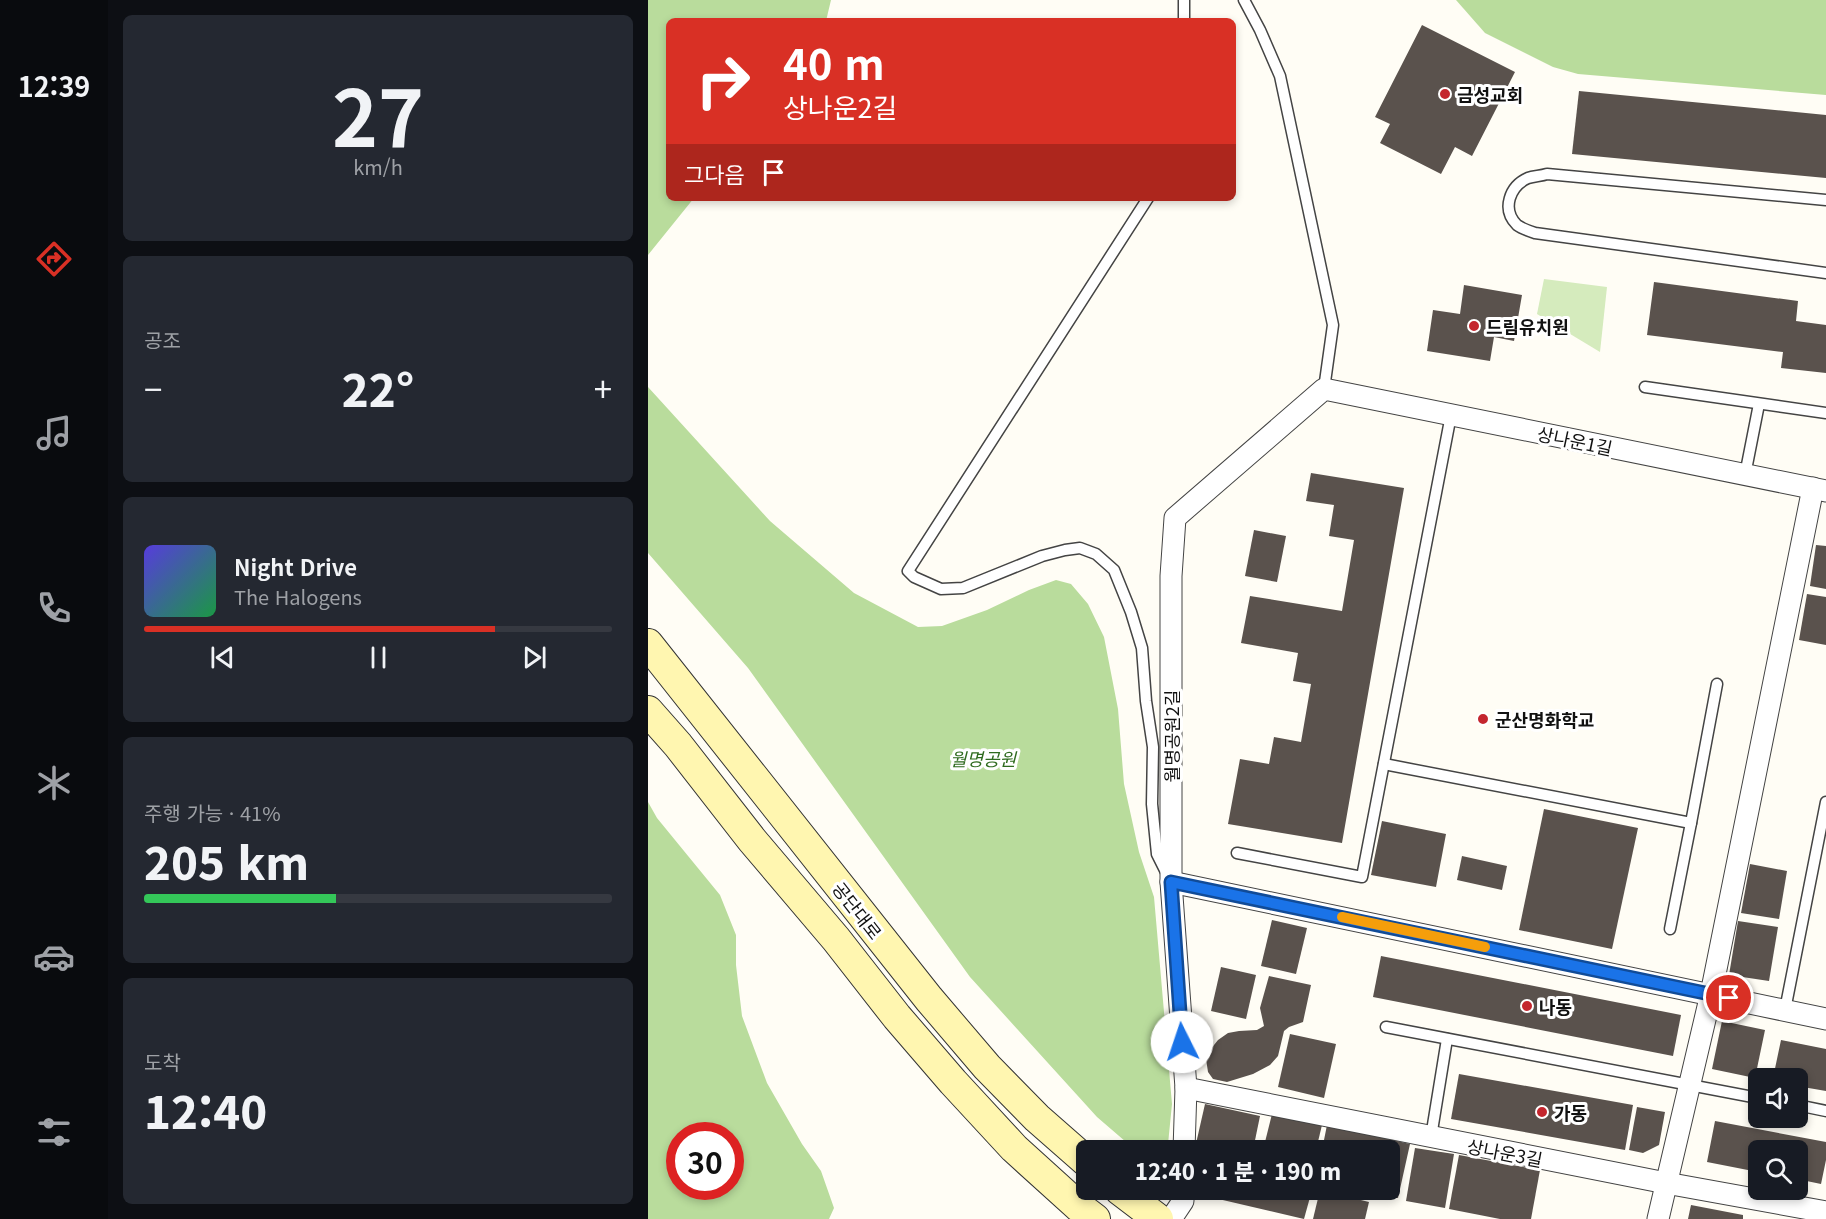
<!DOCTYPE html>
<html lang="ko">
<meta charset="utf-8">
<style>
:root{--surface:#171b24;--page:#242831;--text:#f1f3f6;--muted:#9ea1a6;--line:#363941;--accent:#d93025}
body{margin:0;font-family:Georgia,"Noto Sans KR",serif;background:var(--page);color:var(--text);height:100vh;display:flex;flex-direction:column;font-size:22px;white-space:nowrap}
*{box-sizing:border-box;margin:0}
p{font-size:20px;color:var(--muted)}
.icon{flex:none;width:33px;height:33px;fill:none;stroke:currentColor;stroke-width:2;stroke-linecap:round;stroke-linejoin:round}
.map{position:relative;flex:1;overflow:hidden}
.drawer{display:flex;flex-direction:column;gap:15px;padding:15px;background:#0d0f14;width:540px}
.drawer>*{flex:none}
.banner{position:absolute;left:18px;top:18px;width:570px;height:183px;border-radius:9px;box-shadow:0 3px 9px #0003;background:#d93025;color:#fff;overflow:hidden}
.tools{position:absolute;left:1100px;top:1068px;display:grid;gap:12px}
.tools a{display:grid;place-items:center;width:60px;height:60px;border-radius:9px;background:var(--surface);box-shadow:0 3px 9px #0003;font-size:30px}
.speed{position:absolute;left:18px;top:1122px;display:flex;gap:12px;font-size:30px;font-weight:700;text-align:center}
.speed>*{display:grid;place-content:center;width:78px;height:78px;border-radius:50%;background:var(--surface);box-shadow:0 3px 9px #0003;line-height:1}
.speed .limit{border:9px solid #d22;background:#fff;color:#111}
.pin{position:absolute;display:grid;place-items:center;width:51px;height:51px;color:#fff;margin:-26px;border:3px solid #fff;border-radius:50%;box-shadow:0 2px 6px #0007}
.me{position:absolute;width:66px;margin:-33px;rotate:356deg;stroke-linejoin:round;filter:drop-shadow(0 0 4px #0008)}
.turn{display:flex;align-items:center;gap:21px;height:126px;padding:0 18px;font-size:27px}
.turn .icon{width:78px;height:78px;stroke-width:2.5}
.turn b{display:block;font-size:42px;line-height:51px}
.then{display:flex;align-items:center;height:57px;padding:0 18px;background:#0003;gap:12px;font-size:22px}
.big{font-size:45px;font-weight:800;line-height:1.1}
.drawer .tile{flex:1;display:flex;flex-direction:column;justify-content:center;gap:9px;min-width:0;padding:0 21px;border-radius:9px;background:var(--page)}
.drawer .dial{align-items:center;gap:0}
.dial b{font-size:78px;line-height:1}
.song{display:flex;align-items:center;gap:18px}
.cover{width:72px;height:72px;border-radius:9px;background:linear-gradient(135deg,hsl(250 70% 55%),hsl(140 70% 35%))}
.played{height:6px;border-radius:3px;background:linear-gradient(90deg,var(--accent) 75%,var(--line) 75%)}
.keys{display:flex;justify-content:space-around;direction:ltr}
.heat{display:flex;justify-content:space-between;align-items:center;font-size:33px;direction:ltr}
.charge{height:9px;border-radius:4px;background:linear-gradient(90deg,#34c759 41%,var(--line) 0)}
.trip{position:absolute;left:428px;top:1140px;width:324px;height:60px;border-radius:9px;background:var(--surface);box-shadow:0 3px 9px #0003;font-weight:800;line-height:60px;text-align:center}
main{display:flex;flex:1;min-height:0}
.tab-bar{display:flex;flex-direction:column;width:108px;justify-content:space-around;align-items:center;background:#090b0e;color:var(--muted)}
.tab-bar .icon{width:42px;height:42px}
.tab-bar .selected{color:var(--accent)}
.tab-bar b{font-size:27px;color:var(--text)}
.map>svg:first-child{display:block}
.green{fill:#d5ebbd}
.forest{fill:#b9dc9c;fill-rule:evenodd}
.building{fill:#5a524d}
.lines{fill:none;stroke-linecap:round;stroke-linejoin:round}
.lane-casing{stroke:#444;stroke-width:13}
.street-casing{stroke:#444;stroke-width:23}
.secondary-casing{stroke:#333;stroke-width:32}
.lane{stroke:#fff;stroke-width:10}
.street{stroke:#fff;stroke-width:21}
.secondary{stroke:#fff6b0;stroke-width:30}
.route-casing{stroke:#114b97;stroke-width:15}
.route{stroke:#1a73e8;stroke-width:10}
.slow{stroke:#f59e0b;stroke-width:10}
.poi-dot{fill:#c4262e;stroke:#fff;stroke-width:2}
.labels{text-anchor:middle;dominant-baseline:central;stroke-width:6;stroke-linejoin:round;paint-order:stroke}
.poi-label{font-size:18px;font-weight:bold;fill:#111;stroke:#fff;text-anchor:start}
.street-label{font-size:18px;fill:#111;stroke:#fff}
.park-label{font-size:18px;font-style:italic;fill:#2f6b1f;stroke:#fff}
</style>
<main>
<nav class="tab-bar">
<b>12:39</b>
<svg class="icon selected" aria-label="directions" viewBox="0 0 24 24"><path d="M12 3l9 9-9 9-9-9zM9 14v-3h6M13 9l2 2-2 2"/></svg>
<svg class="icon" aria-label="music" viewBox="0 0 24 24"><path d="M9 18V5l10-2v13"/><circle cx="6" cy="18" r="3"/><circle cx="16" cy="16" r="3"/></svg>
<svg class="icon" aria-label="phone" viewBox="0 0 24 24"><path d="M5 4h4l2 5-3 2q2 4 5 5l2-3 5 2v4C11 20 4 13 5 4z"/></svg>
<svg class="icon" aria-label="climate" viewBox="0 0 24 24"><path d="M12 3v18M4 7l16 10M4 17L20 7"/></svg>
<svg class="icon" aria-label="car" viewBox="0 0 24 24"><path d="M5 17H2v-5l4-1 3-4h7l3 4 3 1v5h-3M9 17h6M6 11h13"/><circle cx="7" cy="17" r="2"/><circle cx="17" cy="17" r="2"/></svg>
<svg class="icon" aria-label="filters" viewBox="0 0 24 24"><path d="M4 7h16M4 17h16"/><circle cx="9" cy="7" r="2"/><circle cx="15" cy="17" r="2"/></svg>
</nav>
<section class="drawer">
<div class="tile dial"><b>27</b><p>km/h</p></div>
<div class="tile"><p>공조</p>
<div class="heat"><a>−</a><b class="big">22°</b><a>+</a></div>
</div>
<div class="tile">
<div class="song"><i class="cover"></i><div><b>Night Drive</b><p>The Halogens</p></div></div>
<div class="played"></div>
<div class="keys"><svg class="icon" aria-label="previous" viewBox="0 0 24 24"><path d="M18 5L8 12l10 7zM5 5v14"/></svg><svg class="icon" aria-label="pause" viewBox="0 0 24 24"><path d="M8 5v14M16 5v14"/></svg><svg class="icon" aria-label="next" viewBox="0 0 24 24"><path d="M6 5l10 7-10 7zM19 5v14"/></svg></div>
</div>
<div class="tile"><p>주행 가능 · 41%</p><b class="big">205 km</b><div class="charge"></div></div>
<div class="tile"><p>도착</p><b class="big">12:40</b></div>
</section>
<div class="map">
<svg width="1178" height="1219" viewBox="0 0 1178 1219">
<rect width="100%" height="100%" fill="#fffdf5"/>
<polygon class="green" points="896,279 959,287 952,352 889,314"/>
<g class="forest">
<polygon points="0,0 183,0 178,21 21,21 21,198 46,198 0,255"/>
<polygon points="808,0 1178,0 1178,95 930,74 905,67 837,33"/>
<polygon points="0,387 122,521 206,593 270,627 294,626 339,610 381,590 408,580 423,584 440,604 456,637 470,709 476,784 491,852 506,897 524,1104 520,1144 510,1150 496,1150 485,1148 449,1117 322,977 100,668 0,553"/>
<path d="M0 802 9 818 72 895 88 935V965L94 1016 119 1083 154 1144 173 1171 186 1208 181 1219H0ZM32 1136H82V1186H32Z"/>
</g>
<g class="building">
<polygon points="774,25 867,72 824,156 807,147 793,174 732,143 742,124 727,117"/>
<polygon points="931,91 1178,115 1178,178 924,154"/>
<polygon points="1006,282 1150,301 1148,321 1178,325 1178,373 1133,368 1135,352 999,335"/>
<polygon points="816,285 874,295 866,341 846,337 842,361 779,351 785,310 812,314"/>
<polygon points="663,473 756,488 694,843 580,824 592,759 621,764 626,737 653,742 663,684 645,681 650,653 593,643 602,596 694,611 706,540 681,536 686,505 658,501"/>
<polygon points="606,530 638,536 629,582 597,576"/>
<polygon points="1168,545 1178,546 1178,589 1162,586"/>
<polygon points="1159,594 1178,597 1178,645 1151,640"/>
<polygon points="896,809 990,828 964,949 871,930"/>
<polygon points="734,821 798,834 788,887 723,875"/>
<polygon points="814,856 859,866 854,890 809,880"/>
<polygon points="1102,864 1139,871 1131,919 1093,913"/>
<polygon points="624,920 659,928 648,974 613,966"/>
<polygon points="1090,921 1130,927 1121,981 1081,975"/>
<polygon points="733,956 1033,1015 1025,1056 725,997"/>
<polygon points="573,967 608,975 598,1019 563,1011"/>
<polygon points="621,976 663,985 655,1022 641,1027 636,1031 630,1056 622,1065 605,1074 579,1082 565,1079 560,1072 558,1059 562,1050 570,1040 580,1033 591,1031 609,1030 616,1026 612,1008"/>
<polygon points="1074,1021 1117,1030 1107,1078 1064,1069"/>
<polygon points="642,1034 688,1044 676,1098 630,1087"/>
<polygon points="1133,1040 1178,1049 1178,1091 1149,1086 1149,1078 1125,1078"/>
<polygon points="811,1074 985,1105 977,1150 803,1119"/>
<polygon points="557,1104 612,1116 605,1150 559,1150 547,1148"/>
<polygon points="989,1107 1017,1112 1011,1145 995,1153 981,1150"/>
<polygon points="624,1114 674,1125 668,1150 615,1150"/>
<polygon points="1067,1121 1178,1142 1178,1160 1173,1184 1149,1179 1149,1150 1110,1150 1110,1172 1059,1162"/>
<polygon points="679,1125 762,1144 750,1198 716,1190 741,1190 741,1150 674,1150"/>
<polygon points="767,1148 806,1154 797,1208 758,1201"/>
<polygon points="811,1155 892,1170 883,1219 852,1219 801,1209"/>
<polygon points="550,1190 664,1190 656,1219 549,1194"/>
<polygon points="672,1190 721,1202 717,1219 665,1219"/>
<polygon points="1043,1205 1095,1215 1095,1219 1040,1219"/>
</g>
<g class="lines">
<g class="lane-casing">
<g id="lane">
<polyline points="536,0 536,21"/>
<polyline points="596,0 612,30 632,76 685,325 676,389"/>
<polyline points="500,198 260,571 266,577 293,589 315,588 394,556 417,550 432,548 448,554 466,570 483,612 494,648 498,701 505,747 504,804 509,854 519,874"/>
<path d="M1178 200 899 174C893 176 886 176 880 178 862 186 853 209 869 225 873 228 881 231 887 233L1178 273"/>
<polyline points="997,387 1178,413"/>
<polyline points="1097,475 1111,404"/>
<polyline points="736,764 1043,823 1069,684"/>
<polyline points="589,853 714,877 803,415"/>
<polyline points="1022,929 1043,823"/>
<polyline points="1137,1010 1178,802"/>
<polyline points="738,1027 1110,1098"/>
<polyline points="1149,1105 1178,1111"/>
<polyline points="783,1137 799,1039"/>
</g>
</g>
<g class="street-casing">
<g id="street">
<polyline points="523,882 1178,1019"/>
<polyline points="538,1088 1018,1183 1178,1212"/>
<polyline points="536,1150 538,1088 523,882 523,576 527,518 676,389 1178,491"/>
<polyline points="523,1219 535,1201 535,1190"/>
<polyline points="1010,1219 1063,994 1165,488"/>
</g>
</g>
<g class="secondary-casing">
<g id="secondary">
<polyline points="0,644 281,999 339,1067 389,1118 438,1161"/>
<polyline points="0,711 30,745 104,840 188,939 249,1017 305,1082 366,1148 430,1206 447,1219"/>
<polyline points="472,1190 510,1219"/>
</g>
</g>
<use href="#lane" class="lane"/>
<use href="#street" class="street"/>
<use href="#secondary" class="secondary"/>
</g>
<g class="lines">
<g class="route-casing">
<polyline id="route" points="534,1042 523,882 1081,998"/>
</g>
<use href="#route" class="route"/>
<polyline class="slow" points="694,917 837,947"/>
</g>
<g class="poi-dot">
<circle cx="797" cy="94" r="6"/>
<circle cx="826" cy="326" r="6"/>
<circle cx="835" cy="719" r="6"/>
<circle cx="879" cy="1006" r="6"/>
<circle cx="894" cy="1112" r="6"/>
</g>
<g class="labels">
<g class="poi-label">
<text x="809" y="94">금성교회</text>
<text x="838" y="326">드림유치원</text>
<text x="847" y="719">군산명화학교</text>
<text x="891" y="1006">나동</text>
<text x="906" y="1112">가동</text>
</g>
<g class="street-label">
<text transform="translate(927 440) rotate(12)">상나운1길</text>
<text transform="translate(523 736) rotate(-90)">월명공원2길</text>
<text transform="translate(210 910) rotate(52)">공단대로</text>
<text transform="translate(857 1152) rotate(11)">상나운3길</text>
</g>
<g class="park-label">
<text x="335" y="758">월명공원</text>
</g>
</g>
</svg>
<div class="tools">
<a><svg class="icon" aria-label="sound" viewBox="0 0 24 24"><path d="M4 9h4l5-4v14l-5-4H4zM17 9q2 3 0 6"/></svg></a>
<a><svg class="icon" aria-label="search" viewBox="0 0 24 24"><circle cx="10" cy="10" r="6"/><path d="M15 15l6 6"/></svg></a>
</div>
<div class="speed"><div class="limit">30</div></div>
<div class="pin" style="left:1081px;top:998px;background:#d93025"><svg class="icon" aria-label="arrive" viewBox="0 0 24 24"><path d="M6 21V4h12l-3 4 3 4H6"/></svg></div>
<svg class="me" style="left:534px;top:1042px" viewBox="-20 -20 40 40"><circle r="19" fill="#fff"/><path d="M0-13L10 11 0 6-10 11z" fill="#1a73e8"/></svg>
<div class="trip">12:40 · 1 분 · 190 m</div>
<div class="banner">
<div class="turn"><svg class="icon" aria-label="right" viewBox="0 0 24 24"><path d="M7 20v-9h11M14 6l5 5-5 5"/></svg><div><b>40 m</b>상나운2길</div></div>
<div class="then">그다음<svg class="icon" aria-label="arrive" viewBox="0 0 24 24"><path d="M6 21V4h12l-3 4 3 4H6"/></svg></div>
</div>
</div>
</main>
